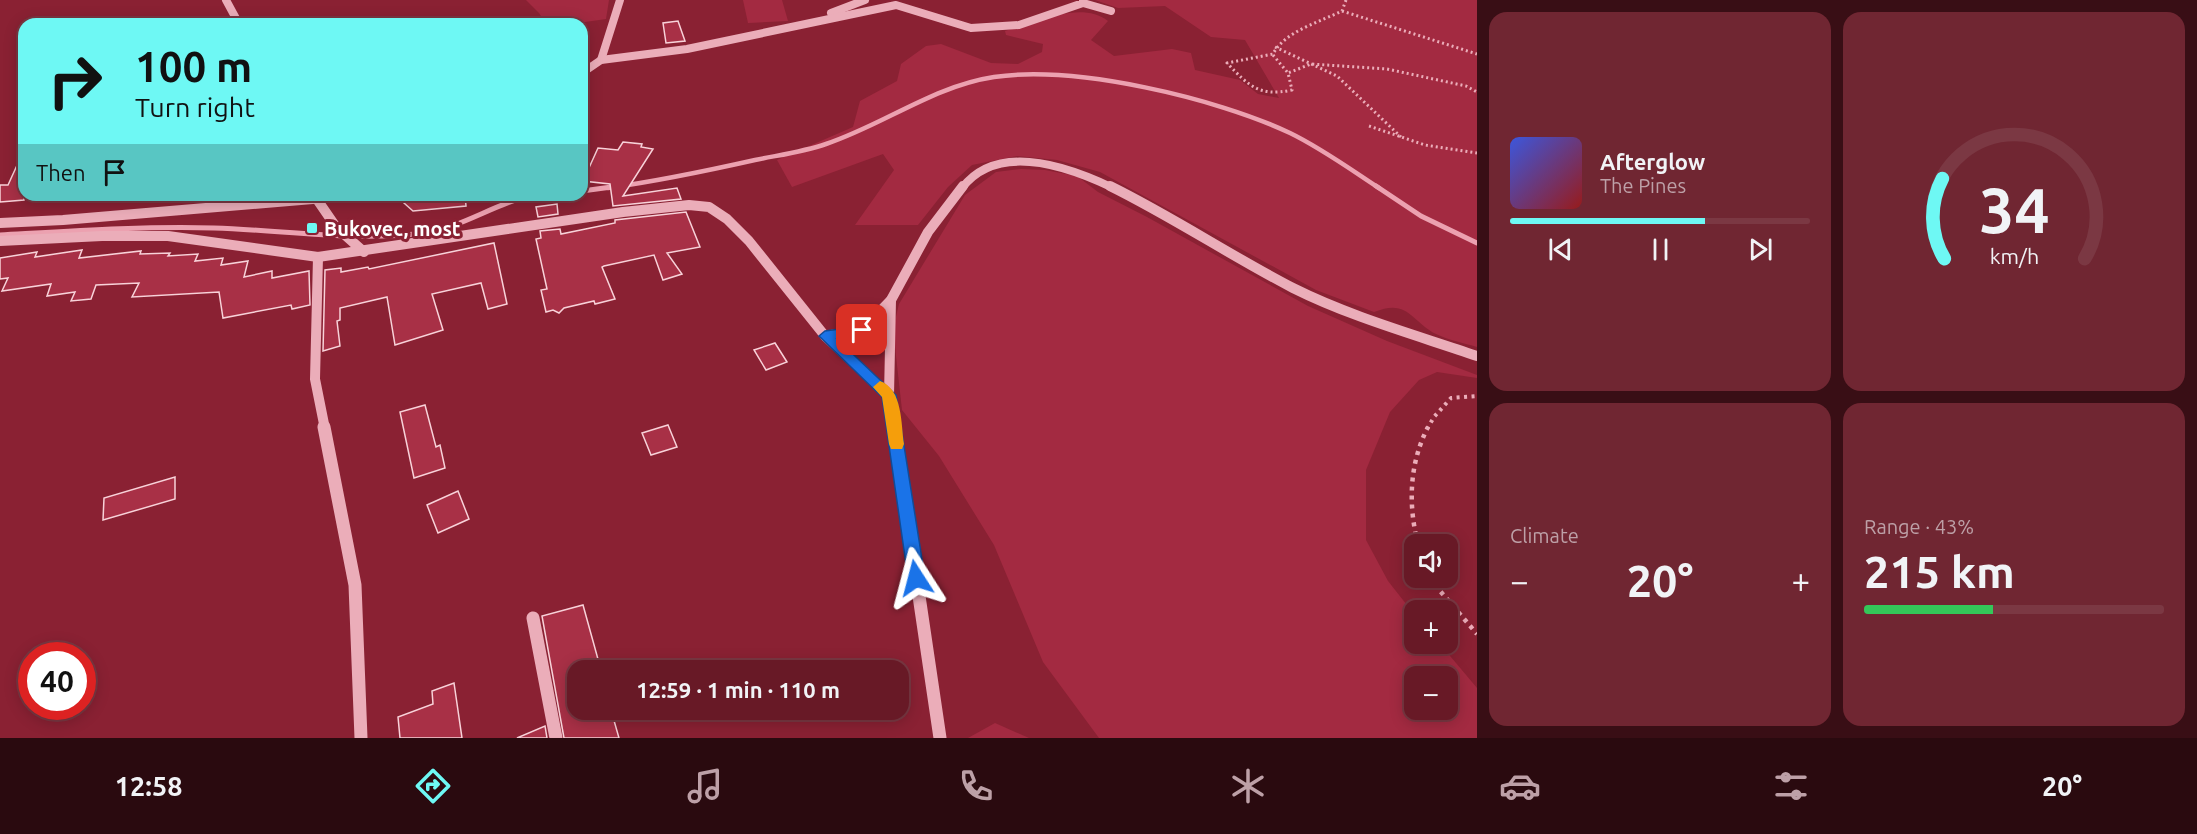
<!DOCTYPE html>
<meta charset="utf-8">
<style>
:root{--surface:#681926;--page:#702632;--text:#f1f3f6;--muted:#bda0a7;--line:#7b3843;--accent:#6ef8f4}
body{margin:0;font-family:Ubuntu,sans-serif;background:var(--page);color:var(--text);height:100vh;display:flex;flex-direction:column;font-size:22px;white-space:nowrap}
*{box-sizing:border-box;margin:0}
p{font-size:20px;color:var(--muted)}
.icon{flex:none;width:33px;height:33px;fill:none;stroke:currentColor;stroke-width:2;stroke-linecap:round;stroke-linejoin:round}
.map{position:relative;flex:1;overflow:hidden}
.side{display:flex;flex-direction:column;gap:12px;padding:12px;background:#390e15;width:720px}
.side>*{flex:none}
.guide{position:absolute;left:18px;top:18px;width:570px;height:183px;border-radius:18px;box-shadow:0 3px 15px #0003,0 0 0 2px var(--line);background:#6ef8f4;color:#111;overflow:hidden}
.tools{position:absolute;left:1404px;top:534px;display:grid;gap:12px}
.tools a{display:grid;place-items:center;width:54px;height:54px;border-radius:12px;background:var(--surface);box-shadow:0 3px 15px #0003,0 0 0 2px var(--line);font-size:30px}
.speed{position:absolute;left:18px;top:642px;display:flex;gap:12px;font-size:30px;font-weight:700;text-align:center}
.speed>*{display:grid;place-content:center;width:78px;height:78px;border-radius:50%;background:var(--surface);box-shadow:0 3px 15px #0003,0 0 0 2px var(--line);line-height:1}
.speed .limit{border:9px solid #d22;background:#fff;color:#111}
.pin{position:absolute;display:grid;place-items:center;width:51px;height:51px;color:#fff;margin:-26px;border-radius:12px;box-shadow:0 3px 9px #0006}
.me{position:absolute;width:66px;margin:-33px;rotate:351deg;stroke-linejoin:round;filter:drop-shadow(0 0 4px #0008)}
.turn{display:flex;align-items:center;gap:21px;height:126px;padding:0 18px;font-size:27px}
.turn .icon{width:78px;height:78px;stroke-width:2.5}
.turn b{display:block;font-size:42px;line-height:51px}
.then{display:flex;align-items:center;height:57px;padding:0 18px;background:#0003;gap:12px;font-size:22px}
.big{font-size:45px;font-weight:700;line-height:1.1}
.side .widget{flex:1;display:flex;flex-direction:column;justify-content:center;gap:9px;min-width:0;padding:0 21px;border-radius:18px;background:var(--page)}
.side .dial{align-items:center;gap:0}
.dial svg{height:156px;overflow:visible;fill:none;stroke:var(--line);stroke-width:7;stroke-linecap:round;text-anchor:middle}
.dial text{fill:var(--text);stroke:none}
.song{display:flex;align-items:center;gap:18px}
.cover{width:72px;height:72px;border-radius:9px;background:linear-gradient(135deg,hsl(230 70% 55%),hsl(0 70% 35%))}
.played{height:6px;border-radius:3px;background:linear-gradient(90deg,var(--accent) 65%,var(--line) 65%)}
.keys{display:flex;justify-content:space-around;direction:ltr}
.heat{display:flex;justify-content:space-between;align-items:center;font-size:33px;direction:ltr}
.charge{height:9px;border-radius:4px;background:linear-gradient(90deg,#34c759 43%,var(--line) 0)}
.side .tiles{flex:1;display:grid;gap:12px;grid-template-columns:repeat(2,1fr)}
.trip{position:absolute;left:567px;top:660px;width:342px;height:60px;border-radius:18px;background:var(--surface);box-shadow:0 3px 15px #0003,0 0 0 2px var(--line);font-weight:700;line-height:60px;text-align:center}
.dock{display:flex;height:96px;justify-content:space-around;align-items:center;background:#2a0a0f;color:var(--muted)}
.dock .icon{width:42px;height:42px}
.dock .selected{color:var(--accent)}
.dock b{font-size:27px;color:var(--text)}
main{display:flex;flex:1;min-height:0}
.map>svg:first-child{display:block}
.green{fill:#a32a41;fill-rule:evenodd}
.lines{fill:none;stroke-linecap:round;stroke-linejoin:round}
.stream-far1{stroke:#eca1b0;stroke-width:4.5}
.stream{stroke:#eca1b0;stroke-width:5}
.building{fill:#a83046;stroke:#f8d2d9;stroke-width:1.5}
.path-far2{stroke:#ebadb9;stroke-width:3;stroke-dasharray:2 3;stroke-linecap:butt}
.path-far1{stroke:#ebadb9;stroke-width:4;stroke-dasharray:3 4.5;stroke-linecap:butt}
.path{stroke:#ebadb9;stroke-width:4.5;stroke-dasharray:4 5;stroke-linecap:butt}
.minor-far2{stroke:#ebadb9;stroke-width:8}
.minor-far1{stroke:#ebadb9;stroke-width:10}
.minor{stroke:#ebadb9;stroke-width:13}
.route{fill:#1a73e8;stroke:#114b97;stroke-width:1.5}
.slow{fill:#f59e0b}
.poi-dot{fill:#6ef8f4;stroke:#8a2133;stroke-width:2}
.labels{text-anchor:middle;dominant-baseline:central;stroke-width:6;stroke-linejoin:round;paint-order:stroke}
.poi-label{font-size:20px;font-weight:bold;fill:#fff;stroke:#8a2133;text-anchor:start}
</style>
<main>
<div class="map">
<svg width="1477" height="738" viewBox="0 0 1477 738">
<rect width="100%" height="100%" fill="#8a2133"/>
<g class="green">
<polygon points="526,0 609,0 606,19 571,24 546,24 539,13"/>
<polygon points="743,0 782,0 788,21 748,23"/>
<path d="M1095 0H1477V347C1464 343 1448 340 1436 334 1411 321 1408 298 1374 312L1316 290 1100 172 1057 160 1017 156 972 165 948 187 918 225H855L894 170 883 154 792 187 777 160 853 127 860 101 897 81 901 64 926 46 941 44 991 63 1018 64 1042 52 1043 44 1006 35 1005 31C1034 22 1082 0 1108 21L1091 40 1114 56 1172 49 1191 53 1195 70 1240 80 1258 94 1279 98 1245 40 1211 37 1165 6 1118 8Z"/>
<path d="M1021 169 1045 170 1077 176 1098 192 1147 217 1308 306 1387 341 1477 375V378L1437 372 1419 380 1390 412 1366 470V540L1388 581 1414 614V644H1440L1477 688V738H1099L1043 662 994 545 939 456 902 410 893 329 899 304 965 195 996 172ZM1414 676H1448V710H1414Z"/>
<polygon points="995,723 1029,738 968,738"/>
</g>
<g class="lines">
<path class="stream-far1" d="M608 188C658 181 706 171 755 160 779 155 803 152 826 144 883 125 934 86 994 77 1076 65 1216 98 1290 133 1321 148 1350 169 1379 188"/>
<g class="stream">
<polyline points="1376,186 1421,216 1477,243"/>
<polyline points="582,191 619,186"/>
<path d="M0 235C71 231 143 226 214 228 284 230 354 242 423 233 463 228 496 202 535 195"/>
</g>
</g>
<g class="building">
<polygon points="678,21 685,41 666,43 663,23"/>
<polygon points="623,142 642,144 641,147 653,149 623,196 677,188 681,199 613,206 610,184 583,181 598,148 618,150"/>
<polygon points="24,150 24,200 0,202 0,185 8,185"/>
<polygon points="395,195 465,195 466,206 413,211"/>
<polygon points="557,204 558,214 538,217 536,207"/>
<polygon points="686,212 700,247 667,253 682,274 663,280 654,255 604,266 602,267 615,299 595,304 594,301 564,308 559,313 553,310 546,312 541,290 547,289 536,239 541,238 540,231 560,229 561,234 615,223 615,220"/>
<polygon points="494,243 507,304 488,309 481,283 432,294 443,330 395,345 387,297 340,308 340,320 337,321 340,346 323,351 325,270 341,268 341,272 368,267 369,269"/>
<polygon points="82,250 79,258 141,251 140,254 170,253 168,256 198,254 195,261 223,258 221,265 248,261 244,277 272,271 272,278 309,271 310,305 292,309 291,305 223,318 219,292 132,297 139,283 96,285 91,299 71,301 75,292 47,296 51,284 2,291 8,278 0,279 0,258 37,252 35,257"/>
<polygon points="775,343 787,362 766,370 754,350"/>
<polygon points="425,405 436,447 440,445 445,468 414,478 400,412"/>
<polygon points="668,425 677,447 651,455 642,433"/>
<polygon points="175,477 175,499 103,520 104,498"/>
<polygon points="458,491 469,519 438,533 427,505"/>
<polygon points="583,605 601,670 578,670 578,710 611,710 619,738 564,738 542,616"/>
<polygon points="454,683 462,738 400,738 398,717 433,704 432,691"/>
<polygon points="545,726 547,738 517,738"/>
</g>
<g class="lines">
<g class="path-far2">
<path d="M1346 0 1342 11C1320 22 1285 31 1273 54L1227 63C1249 86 1259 97 1292 90L1288 73 1311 64 1387 69 1466 86 1477 92"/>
<polyline points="1342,11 1477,54"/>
<polyline points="1275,47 1337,76 1401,137"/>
<polyline points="1273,55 1288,73"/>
<polyline points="1369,126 1425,145 1477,153"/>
</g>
<polyline class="path-far1" points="1427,429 1434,417 1451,398 1477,396"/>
<g class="path">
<path d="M1418 544C1408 505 1409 464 1428 427"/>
<polyline points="1429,578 1477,634"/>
</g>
<g class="minor-far2">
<polyline points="226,0 239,24"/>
<polyline points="1083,3 1111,11"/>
<polyline points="831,13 865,0"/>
<polyline points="601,60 620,0"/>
<polyline points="582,73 601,60 687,49 896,5 971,28 1019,25 1083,3 1083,0"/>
<path d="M962 188C998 141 1069 167 1113 188"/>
</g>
<g class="minor-far1">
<path d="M1110 186C1173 217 1231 256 1293 288 1351 317 1416 335 1477 356"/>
<polyline points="314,195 336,227 364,252"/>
<polyline points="0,223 63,220 360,195"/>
<polyline points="0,241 102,236 168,236 318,257 623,212 689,205 709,207 727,219 749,241 825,336 889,395"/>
<polyline points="318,257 315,379 325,429"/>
<polyline points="891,300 889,395 894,429"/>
<polyline points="825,336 862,330 891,300 928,232 963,186"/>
</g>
<g class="minor">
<polyline points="324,427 355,585 361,738"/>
<polyline points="894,427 940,738"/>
<polyline points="533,618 556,738"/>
</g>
</g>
<polygon class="route" points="862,326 866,327 868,330 866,334 837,339 896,395 925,578 922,583 916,586 911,583 908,578 882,397 819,336 825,331"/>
<path class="slow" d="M880 381C903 389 901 425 904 444L902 449H891L889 444 882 397 873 387Z"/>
<rect class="poi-dot" x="306" y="222" width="12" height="12" rx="3"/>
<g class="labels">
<g class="poi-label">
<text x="324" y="228">Bukovec, most</text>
</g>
</g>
</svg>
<div class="tools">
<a><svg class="icon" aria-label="sound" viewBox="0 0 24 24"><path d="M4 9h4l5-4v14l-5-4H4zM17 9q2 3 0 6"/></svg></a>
<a>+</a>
<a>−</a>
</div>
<div class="speed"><div class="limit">40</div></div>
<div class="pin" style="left:862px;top:330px;background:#d93025"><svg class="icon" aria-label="arrive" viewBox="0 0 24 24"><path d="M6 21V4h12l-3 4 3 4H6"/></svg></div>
<svg class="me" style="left:916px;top:578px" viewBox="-20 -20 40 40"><path d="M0-17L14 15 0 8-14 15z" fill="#1a73e8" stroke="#fff" stroke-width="4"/></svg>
<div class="trip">12:59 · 1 min · 110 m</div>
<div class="guide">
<div class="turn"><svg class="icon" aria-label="right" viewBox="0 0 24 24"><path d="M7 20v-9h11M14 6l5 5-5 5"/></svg><div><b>100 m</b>Turn right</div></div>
<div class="then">Then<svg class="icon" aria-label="arrive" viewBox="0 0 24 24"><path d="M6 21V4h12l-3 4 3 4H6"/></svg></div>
</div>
</div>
<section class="side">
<div class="tiles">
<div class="widget">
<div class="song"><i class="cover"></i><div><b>Afterglow</b><p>The Pines</p></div></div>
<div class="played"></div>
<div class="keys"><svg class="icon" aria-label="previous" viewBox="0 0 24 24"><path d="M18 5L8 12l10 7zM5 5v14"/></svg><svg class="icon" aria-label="pause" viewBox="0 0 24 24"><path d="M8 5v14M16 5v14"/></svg><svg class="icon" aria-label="next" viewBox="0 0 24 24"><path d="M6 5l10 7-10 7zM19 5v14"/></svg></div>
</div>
<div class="widget dial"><svg viewBox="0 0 100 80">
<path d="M14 69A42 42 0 1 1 86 69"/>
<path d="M14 69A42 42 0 0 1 13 28" stroke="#6ef8f4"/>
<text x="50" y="56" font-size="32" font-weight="700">34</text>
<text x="50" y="72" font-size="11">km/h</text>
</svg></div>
<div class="widget"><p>Climate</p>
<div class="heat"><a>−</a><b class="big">20°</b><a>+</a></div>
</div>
<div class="widget"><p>Range · 43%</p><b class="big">215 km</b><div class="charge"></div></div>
</div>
</section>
</main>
<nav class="dock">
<b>12:58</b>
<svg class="icon selected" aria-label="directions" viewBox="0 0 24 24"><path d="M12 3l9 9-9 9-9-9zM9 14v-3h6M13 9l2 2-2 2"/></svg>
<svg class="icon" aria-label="music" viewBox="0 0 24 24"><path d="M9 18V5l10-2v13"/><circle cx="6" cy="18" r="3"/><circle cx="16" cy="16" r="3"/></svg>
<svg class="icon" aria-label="phone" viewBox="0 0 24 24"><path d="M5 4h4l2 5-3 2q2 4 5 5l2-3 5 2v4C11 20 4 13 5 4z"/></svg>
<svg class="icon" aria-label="climate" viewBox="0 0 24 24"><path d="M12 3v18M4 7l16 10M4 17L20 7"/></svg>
<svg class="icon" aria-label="car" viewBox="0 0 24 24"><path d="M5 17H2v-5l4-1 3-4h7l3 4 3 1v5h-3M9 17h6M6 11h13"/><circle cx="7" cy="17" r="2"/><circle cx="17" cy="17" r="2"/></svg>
<svg class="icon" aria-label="filters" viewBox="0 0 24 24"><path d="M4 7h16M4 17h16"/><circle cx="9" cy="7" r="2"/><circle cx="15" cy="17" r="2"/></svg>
<b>20°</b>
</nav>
